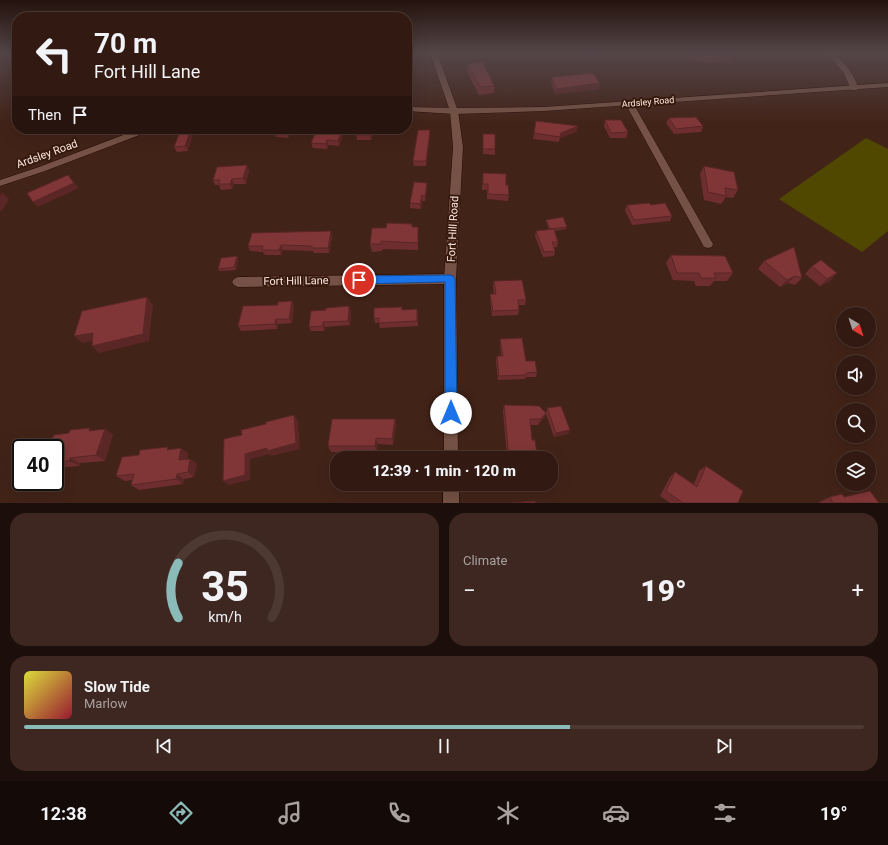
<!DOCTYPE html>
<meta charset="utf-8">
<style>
:root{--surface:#321a12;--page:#3d2720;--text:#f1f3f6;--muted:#a8a19f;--line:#4d3832;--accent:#8bbbb9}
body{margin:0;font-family:Roboto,sans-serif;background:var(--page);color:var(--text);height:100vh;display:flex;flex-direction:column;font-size:15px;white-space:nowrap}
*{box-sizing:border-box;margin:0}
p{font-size:13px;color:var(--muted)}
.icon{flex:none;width:22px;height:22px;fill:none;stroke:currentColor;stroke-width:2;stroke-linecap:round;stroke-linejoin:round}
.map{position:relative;height:503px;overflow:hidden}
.side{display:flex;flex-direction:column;gap:10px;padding:10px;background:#1c0e0a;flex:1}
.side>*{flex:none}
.hud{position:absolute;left:12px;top:12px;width:400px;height:122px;border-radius:16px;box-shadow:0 4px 16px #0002,0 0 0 1px var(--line);background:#321a12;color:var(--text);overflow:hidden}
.needle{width:26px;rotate:141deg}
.fabs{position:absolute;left:836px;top:307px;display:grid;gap:8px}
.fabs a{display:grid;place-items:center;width:40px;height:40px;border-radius:50%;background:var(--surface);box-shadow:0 4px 16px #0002,0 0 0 1px var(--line);font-size:20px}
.speed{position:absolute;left:12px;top:439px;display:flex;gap:8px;font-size:20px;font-weight:700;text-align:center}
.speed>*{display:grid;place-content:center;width:52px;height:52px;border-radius:50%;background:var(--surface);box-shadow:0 4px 16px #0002,0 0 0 1px var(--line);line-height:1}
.speed .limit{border:2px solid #111;border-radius:6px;background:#fff;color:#111}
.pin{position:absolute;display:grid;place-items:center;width:34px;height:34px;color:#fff;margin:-17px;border:2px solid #fff;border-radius:50%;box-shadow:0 1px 4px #0007}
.me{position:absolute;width:44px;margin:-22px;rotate:0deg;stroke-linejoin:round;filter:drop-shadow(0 0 3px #0008)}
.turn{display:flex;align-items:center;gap:14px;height:84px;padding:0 16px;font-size:18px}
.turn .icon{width:52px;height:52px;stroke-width:2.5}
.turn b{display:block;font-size:28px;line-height:34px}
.then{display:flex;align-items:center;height:38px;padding:0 16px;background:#0003;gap:8px;font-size:15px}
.big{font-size:30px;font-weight:800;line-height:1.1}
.side .widget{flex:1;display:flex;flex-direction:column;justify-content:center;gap:6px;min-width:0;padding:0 14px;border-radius:16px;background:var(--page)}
.side .dial{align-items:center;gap:0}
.dial svg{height:104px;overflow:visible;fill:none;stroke:var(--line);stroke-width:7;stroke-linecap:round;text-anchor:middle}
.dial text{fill:var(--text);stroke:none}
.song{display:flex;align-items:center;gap:12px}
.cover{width:48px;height:48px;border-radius:6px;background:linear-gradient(135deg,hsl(60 70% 55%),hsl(350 70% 35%))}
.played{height:4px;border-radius:2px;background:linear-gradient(90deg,var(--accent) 65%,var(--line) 65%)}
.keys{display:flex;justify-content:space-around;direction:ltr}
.heat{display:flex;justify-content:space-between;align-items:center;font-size:22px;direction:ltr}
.side .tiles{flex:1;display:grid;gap:10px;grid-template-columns:1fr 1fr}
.widget:last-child{grid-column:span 2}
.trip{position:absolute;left:330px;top:451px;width:228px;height:40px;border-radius:16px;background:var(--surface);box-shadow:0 4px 16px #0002,0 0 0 1px var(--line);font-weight:800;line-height:40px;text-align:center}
.tabs{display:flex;height:64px;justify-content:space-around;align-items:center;background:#140a07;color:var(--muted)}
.tabs .icon{width:28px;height:28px}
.tabs .on{color:var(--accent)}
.tabs b{font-size:18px;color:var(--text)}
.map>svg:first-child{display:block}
.green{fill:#504700}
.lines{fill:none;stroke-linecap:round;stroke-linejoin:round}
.minor-casing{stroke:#270b03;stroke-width:1}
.tertiary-casing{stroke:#270b03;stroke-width:1}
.secondary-casing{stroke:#270b03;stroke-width:1}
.minor{fill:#755245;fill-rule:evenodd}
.tertiary{fill:#755245;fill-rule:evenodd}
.secondary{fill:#755245;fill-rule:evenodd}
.wall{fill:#6e2e2f}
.shaded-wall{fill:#5a2626}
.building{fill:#803637;stroke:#5a2626}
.route{fill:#1a73e8;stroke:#114b97}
.labels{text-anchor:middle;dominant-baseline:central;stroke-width:4;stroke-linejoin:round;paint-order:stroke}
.far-street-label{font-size:9px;fill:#fde8e0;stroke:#371a0e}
.street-label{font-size:11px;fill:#fde8e0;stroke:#371a0e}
</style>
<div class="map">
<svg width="888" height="503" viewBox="0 0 888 503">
<rect width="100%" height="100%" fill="#422318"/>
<polygon class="green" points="866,138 888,149 888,231 862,252 779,199"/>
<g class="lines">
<g class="minor-casing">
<g id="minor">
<path d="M827 53H834C844 63 854 73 858 88L857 90H851L844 73Z"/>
<polygon points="626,101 629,101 633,103 713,244 712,247 708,248 704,247 625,103"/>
<polygon points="450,274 454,276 456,279 454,282 450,284 238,287 234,285 232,282 234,279 238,277"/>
</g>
</g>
<g class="tertiary-casing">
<g id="tertiary">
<polygon points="430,53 437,53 458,111 463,147 456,279 458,458 444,458 444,279 453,147 450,111"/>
<rect x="443" y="484" width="16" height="19"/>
</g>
</g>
<g class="secondary-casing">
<g id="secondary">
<polygon points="888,83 888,87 544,111 454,114 407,111 407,107 454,108 544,107"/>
<polygon points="139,129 151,129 150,131 45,171 0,186 0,180 39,167"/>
</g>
</g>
<use href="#minor" class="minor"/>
<use href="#tertiary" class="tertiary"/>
<use href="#secondary" class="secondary"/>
</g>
<g class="wall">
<polygon points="579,53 609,53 586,59"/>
<polygon points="678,53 741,53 738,58 731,61 708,63 695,60"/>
<polygon points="407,59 409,72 409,77 407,77"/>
<polygon points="468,64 494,86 494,93 479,95 467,72"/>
<polygon points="552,77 599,89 555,94 551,82"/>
<polygon points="669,118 703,126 701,132 674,134 666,123"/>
<polygon points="605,120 628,132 626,138 610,138 604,126"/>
<polygon points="536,121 578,126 576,132 560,138 559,142 533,139"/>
<polygon points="181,129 188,151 177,152 174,147"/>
<polygon points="276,129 292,129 288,138 276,137 274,132"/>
<polygon points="317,129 344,129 344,131 339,146 328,145 327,149 313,148 311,143"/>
<polygon points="373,129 371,140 357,140 356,135"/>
<polygon points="483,134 495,149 495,155 483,154"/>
<polygon points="430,135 426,166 414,166 413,161"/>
<polygon points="704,166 738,190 733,198 726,197 721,204 704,200 700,174"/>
<polygon points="249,170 246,184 234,184 232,189 221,190 219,185 215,185 213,180"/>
<polygon points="483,173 506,185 509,195 508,201 487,199 487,190 482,190"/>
<polygon points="427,188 425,201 422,201 421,209 410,208 410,203"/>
<polygon points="627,205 651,205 672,216 670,221 632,225 625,210"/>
<polygon points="546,220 567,227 566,229 554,231 558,242 557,247 554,247 555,251 554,256 543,257 535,236 536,231 549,230 546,222"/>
<polygon points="412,227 418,227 418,250 383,249 382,251 372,252 370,244"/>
<polygon points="332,237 329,253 314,253 313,251 283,250 281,255 265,255 263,252 250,251 248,246"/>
<polygon points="671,255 733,273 727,281 714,281 710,286 696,286 694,281 673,280 666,263"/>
<polygon points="237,256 238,259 236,270 220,271 218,269"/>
<polygon points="764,261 802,278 795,285 788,283 780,287 758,269"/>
<polygon points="812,266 837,273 830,281 820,286 805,274"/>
<polygon points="494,281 526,300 525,305 519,305 519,310 518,315 492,316 490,299 490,294 494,294 493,286"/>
<polygon points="294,306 292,323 278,324 277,329 241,331 238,326"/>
<polygon points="417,309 418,326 380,328 379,323 375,323 374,319 402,310"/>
<polygon points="351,311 350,325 325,327 324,331 311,331 309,327"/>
<polygon points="500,339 526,361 537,372 536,377 526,377 525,379 498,380 496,361 497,356 501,356 500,344"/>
<polygon points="504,405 546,412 547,408 570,430 568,434 554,437 546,414 544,418 538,425 530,425 532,440 537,454 535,458 507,458 503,411"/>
<polygon points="395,419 396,425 393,445 378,444 376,452 331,452 328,446"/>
<polygon points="93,430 113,434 105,461 80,463 79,466 55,468 55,448 51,441"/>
<polygon points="171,449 188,453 187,459 190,459 197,464 194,477 184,479 183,484 139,490 131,485 132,480 125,481 116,476 139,455"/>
<polygon points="706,466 738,503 670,503 660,496 670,477 675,472 694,484 699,471"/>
<polygon points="830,497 844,497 879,503 820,503 819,502"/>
</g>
<g class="shaded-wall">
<polygon points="587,53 609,53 586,59"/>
<polygon points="735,53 741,53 738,58 731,61"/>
<polygon points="600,83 599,89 555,94 556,89"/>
<polygon points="578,126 576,132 560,138 559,142 561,133"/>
<polygon points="191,129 195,129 188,151 185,146"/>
<polygon points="288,129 292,129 288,138 286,133"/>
<polygon points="342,129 344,129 344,131 339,146 338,141"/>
<polygon points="371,129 373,129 371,140 370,135"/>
<polygon points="430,130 430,135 426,166 426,161"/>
<polygon points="327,140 328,145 327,149 326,144"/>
<polygon points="247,165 249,170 246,184 243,178"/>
<polygon points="232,179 234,184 232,189 230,184"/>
<polygon points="74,183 79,188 38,207 33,202"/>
<polygon points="427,183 427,188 425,201 425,196"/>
<polygon points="2,192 9,199 2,211 0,210 0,196"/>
<polygon points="422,195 422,201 421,209 420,204"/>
<polygon points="331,231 332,237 329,253 328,248"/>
<polygon points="281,245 283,250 281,255 279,250"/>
<polygon points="237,256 238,259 236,270 234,267"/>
<polygon points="837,273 830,281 820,286 827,279"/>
<polygon points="795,276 788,283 780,287 787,280"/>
<polygon points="147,297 153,305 149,341 99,353 92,346"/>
<polygon points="292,301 294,306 292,323 289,319"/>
<polygon points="349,306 351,311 350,325 348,321"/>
<polygon points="276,319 278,324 277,329 275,324"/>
<polygon points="323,322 325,327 324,331 323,326"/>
<polygon points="93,333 100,340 82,343 74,336"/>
<polygon points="546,413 544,418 538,425 541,419"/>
<polygon points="294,415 298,421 300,449 271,456 270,454 250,459 250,480 229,485 223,481 245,454"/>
<polygon points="395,419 396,425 393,445 392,439"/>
<polygon points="105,429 113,434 105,461 96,455"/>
<polygon points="570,430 568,434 554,437 556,433"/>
<polygon points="376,438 378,444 376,452 375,446"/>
<polygon points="181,448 188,453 185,465 179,460"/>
<polygon points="70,458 80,463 79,466 69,461"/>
<polygon points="190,459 197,464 194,477 188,472"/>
<polygon points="177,474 184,479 183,484 176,479"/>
</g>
<g class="building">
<polygon points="407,59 409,72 407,72"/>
<polygon points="483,62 494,86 480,87 468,64"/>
<polygon points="593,73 600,83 556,89 552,77"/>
<polygon points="696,117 703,126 676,129 669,118"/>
<polygon points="605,120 621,120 628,132 611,133"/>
<polygon points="536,121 578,126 561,133 560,137 534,133"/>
<polygon points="181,129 191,129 185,146 174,147"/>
<polygon points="276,129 288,129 286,133 274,132"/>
<polygon points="317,129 342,129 338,141 327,140 326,144 311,143"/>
<polygon points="358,129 371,129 370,135 356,135"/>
<polygon points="418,130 430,130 426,161 413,161"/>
<rect x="483" y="134" width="12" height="15"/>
<polygon points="247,165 243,178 232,179 230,184 219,184 220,180 213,180 217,167"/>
<polygon points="704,166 734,172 738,190 725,188 726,196 708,192"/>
<polygon points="483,173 506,174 506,185 508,185 509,195 488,194 488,184 483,184"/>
<polygon points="68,175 74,183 33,202 27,193"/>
<polygon points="414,182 427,183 425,196 422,195 420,204 410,203"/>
<polygon points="649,203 651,205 665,203 672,216 634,220 627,205"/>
<polygon points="563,217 567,227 550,229 546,220"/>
<polygon points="387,223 412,224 412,227 418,227 418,243 381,241 381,244 370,244 372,228 386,228"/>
<polygon points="554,229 558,242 552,242 555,251 544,252 536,231"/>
<polygon points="331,231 328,248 312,248 312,246 281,245 279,250 262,250 263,246 248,246 252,233"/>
<polygon points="794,247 802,278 795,276 787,280 764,261"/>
<polygon points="671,255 725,256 733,273 714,273 716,278 701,278 699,273 677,273"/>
<polygon points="237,256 234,267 218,269 221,258"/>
<polygon points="821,260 837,273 827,279 812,266"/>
<polygon points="522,280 526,300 518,300 519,310 493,311 490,294 496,294 494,281"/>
<polygon points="147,297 143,334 92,346 93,333 74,336 82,311"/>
<polygon points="292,301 289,319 276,319 275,324 238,326 243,306 278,305 278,302"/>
<polygon points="349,306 348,321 323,322 323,326 309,327 311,311 326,310 326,308"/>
<polygon points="402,307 402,310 417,309 417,321 379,323 379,318 374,319 374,308"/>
<polygon points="522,338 526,361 535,361 537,372 526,373 526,375 499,376 497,356 503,356 500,339"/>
<polygon points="504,405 539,406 546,413 541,419 530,419 532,440 535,440 537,454 526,454 526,458 509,458"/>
<polygon points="561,406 570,430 556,433 547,408"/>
<polygon points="294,415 296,443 267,451 267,448 245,454 245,475 223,481 224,439 242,435 241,430 266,424 266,422"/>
<polygon points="332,419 395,419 392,439 376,438 375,446 328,446"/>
<polygon points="90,428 89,431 105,429 96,455 70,458 69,461 55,462 55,448 28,448 30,443 51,441 54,435 69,433 70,430"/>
<polygon points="168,447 167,450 181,448 179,460 190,459 188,472 177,474 176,479 131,485 134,474 116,476 122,457 139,455 140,450"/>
<polygon points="706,466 743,491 738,503 683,503 666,491 675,472 697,487"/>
<polygon points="870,491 879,503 833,503 830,497 842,494 844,497"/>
<polygon points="535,501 536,503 512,503"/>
</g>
<linearGradient id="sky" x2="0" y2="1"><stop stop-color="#24130d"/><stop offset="0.43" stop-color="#544548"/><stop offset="1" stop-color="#544548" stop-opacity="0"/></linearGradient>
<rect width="888" height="123" fill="url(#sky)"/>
<polygon class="route" points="450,275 453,276 455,279 457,413 455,417 451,419 447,417 445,413 445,282 359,284 356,283 354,280 356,277 359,276"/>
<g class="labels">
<g class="far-street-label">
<text transform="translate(648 102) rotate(-5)">Ardsley Road</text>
</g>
<g class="street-label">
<text transform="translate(47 154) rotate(-20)">Ardsley Road</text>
<text transform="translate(453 229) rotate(-87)">Fort Hill Road</text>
<text transform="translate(296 281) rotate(-1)">Fort Hill Lane</text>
</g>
</g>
</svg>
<div class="fabs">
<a><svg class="needle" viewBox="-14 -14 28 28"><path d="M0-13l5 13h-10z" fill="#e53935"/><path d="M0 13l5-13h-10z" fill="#a8a19f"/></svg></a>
<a><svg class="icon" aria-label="sound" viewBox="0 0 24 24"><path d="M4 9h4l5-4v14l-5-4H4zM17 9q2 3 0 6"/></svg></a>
<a><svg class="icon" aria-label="search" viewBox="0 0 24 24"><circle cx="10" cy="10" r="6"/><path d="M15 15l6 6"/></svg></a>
<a><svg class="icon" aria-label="layers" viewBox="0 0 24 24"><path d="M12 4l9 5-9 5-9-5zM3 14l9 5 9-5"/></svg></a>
</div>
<div class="speed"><div class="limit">40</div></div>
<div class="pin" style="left:359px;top:280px;background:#d93025"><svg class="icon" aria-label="arrive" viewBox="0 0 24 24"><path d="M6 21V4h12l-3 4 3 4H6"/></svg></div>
<svg class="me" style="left:451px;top:413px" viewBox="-20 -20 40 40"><circle r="19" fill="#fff"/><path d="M0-13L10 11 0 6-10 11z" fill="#1a73e8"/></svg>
<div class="trip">12:39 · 1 min · 120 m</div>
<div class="hud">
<div class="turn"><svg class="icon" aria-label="left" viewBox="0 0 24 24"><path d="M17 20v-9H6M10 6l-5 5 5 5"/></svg><div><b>70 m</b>Fort Hill Lane</div></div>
<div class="then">Then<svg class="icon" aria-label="arrive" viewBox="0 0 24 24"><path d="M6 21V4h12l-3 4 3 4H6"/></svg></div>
</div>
</div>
<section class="side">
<div class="tiles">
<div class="widget dial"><svg viewBox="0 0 100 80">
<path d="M14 69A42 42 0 1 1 86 69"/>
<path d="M14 69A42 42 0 0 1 14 27" stroke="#8bbbb9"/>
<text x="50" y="56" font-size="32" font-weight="700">35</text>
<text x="50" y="72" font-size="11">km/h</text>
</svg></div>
<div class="widget"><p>Climate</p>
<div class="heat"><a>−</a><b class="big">19°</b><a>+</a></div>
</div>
<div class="widget">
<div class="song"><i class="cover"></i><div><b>Slow Tide</b><p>Marlow</p></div></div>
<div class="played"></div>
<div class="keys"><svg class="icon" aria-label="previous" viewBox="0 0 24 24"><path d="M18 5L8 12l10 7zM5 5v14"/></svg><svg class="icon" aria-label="pause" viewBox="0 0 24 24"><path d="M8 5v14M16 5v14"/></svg><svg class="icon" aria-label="next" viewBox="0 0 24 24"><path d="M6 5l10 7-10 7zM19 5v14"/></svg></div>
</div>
</div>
</section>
<nav class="tabs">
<b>12:38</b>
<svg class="icon on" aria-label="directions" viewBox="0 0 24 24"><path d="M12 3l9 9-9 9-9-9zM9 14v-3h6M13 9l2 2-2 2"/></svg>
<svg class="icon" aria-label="music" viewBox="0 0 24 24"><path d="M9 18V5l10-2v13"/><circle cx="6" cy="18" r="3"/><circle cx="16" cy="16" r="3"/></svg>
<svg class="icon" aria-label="phone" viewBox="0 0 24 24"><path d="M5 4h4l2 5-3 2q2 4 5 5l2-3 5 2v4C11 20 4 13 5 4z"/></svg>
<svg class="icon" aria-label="climate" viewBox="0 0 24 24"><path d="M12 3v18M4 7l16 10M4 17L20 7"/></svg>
<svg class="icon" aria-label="car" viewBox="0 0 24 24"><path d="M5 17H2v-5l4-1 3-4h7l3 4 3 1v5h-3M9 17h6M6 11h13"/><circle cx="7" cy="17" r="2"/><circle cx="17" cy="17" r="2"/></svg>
<svg class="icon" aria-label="filters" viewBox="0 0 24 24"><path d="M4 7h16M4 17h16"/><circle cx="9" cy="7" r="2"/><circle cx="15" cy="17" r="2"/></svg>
<b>19°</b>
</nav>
